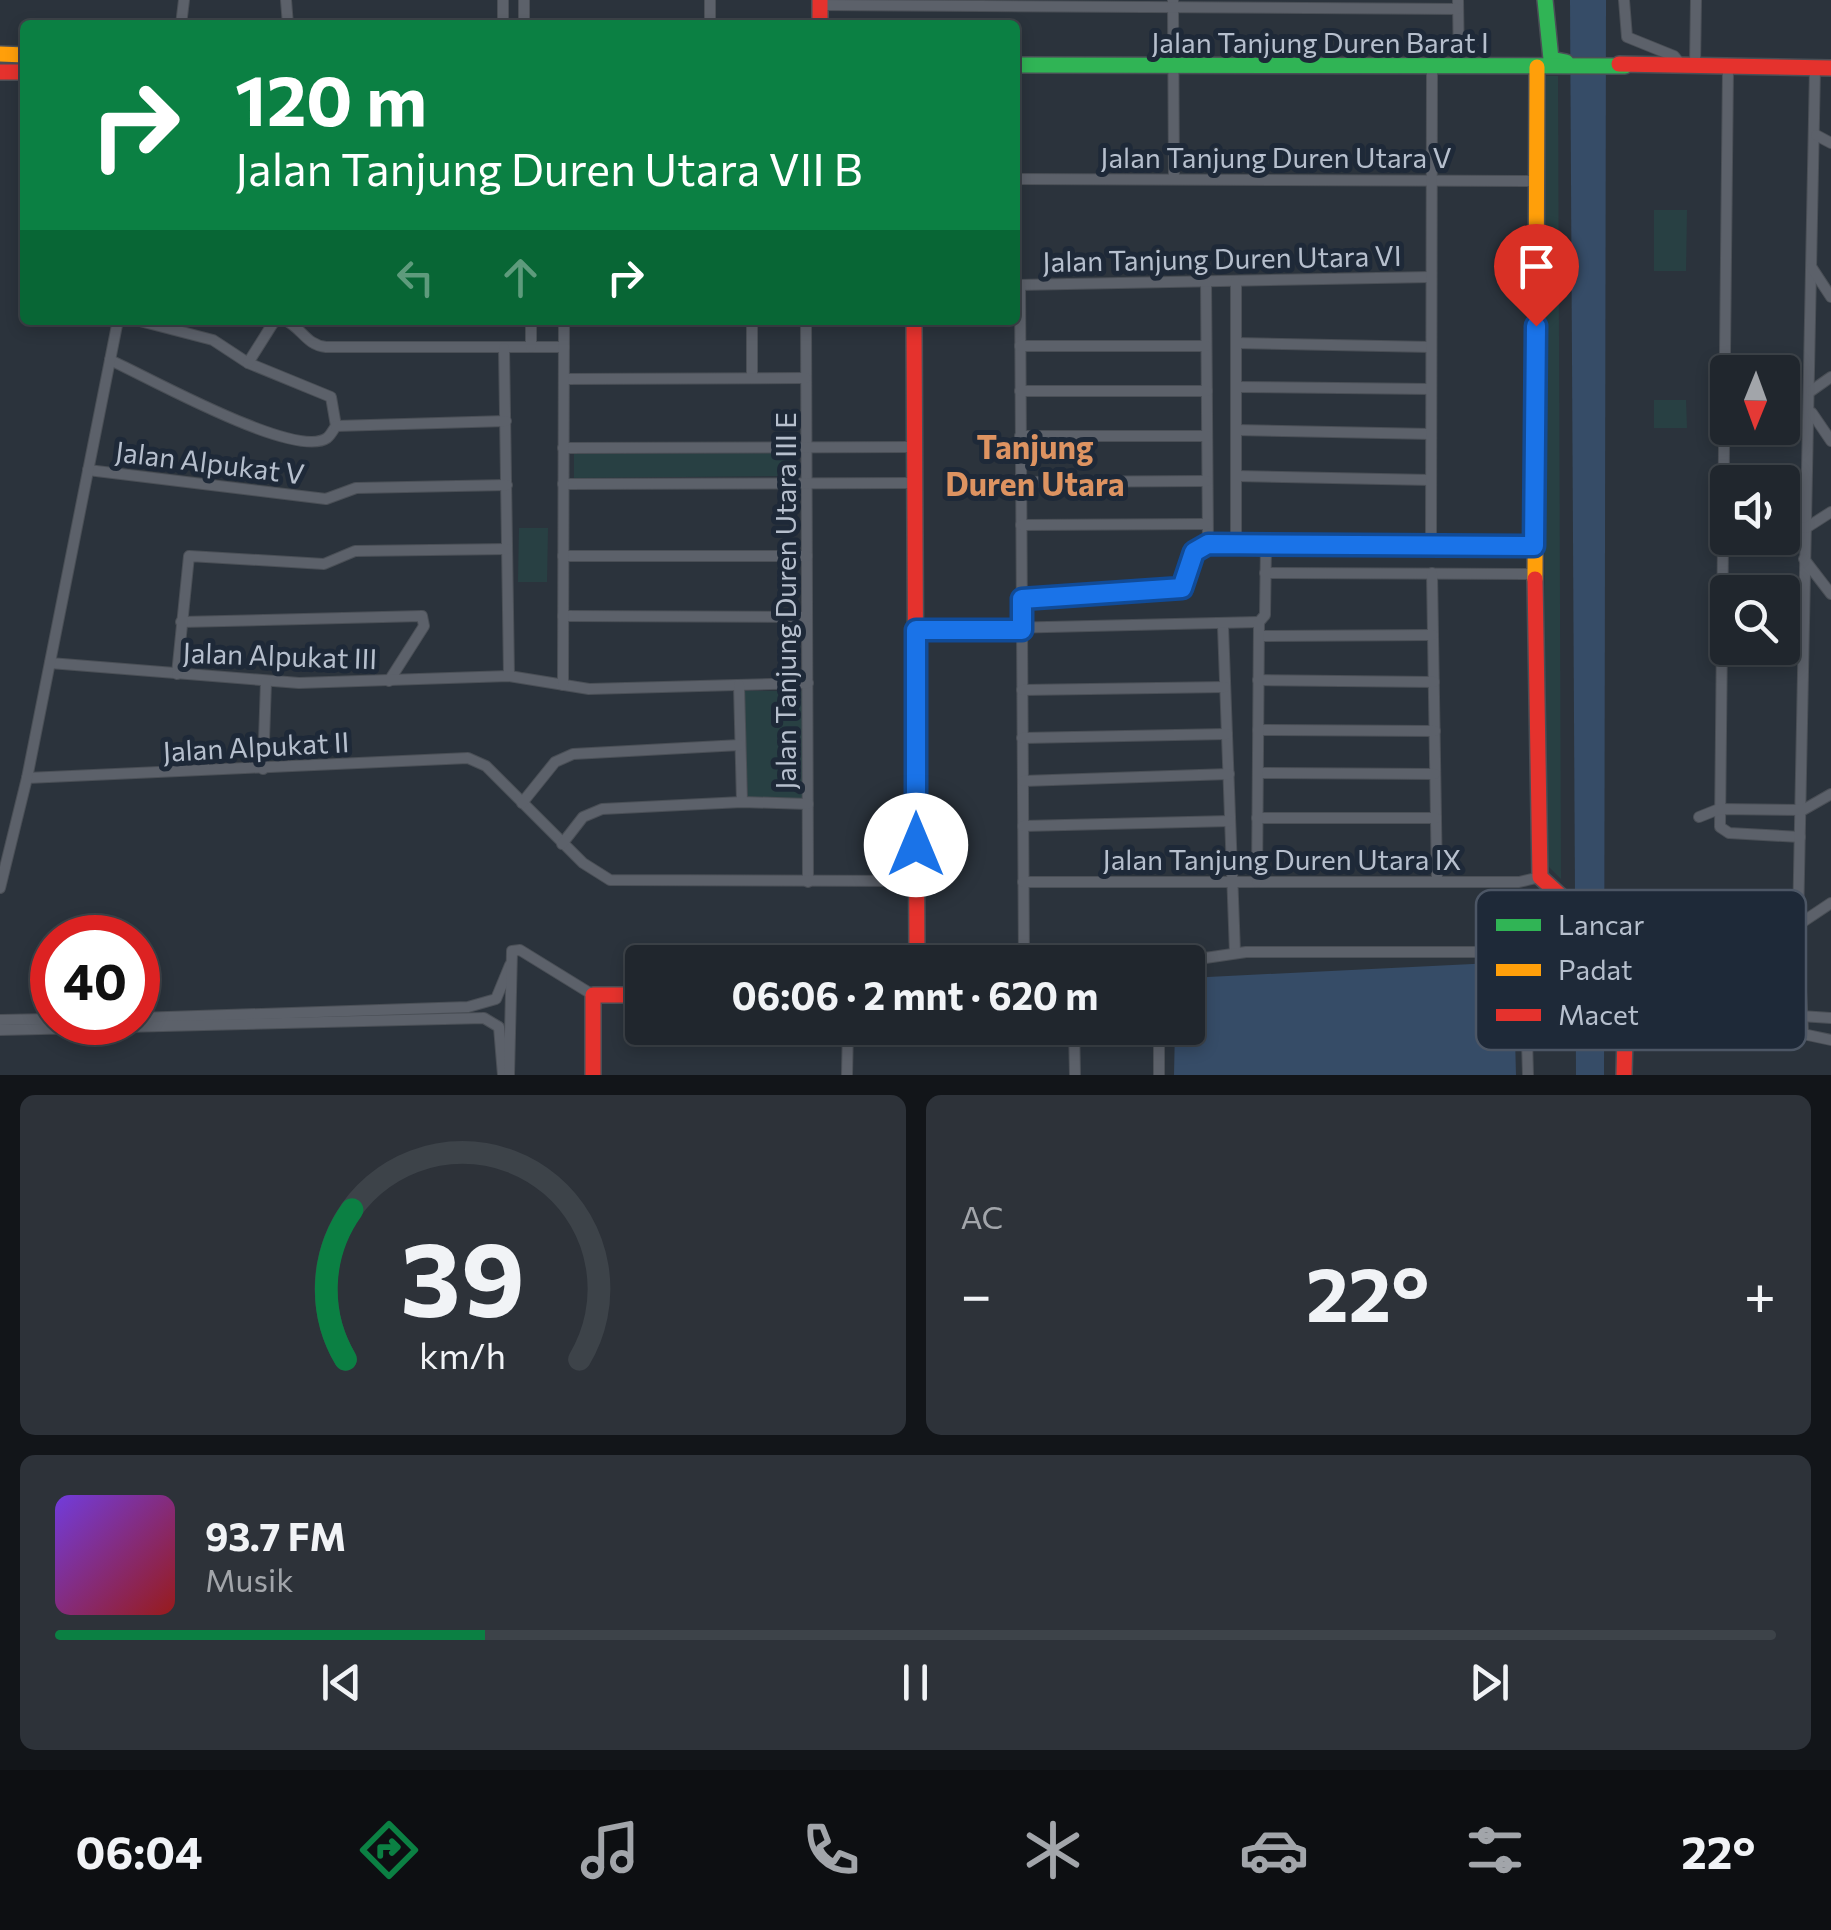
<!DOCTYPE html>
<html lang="id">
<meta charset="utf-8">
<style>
:root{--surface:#20262d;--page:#2d3239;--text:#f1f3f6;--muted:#a2a5aa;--line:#3d4349;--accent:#0b8043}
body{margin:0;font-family:Commissioner,sans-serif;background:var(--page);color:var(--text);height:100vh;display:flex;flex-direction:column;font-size:38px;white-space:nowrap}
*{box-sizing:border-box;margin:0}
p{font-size:32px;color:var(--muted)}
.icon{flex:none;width:55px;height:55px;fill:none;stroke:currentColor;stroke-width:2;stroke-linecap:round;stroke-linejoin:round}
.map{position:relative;height:1075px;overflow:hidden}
.details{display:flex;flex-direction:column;gap:20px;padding:20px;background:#121519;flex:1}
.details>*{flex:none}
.banner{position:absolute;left:20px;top:20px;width:1000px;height:305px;border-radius:10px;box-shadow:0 5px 15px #0003,0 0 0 2px var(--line);background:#0b8043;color:#fff;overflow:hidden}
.needle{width:65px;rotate:181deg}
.tools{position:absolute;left:1710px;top:355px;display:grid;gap:20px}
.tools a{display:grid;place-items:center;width:90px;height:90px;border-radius:10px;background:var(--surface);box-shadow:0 5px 15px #0003,0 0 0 2px var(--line);font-size:50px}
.speed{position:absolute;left:30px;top:915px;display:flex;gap:20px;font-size:50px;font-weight:700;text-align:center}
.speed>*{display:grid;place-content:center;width:130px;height:130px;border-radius:50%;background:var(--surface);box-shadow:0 5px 15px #0003,0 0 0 2px var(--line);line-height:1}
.speed .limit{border:15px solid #d22;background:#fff;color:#111}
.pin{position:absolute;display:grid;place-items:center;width:85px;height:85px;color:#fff;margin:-102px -42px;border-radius:50% 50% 50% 0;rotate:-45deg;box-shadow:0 0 10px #0007}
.pin .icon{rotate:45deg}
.me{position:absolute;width:110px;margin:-55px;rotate:0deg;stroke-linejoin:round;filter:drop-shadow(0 0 8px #0008)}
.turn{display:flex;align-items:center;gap:35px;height:210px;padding:0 50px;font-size:45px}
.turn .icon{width:130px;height:130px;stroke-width:2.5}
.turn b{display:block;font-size:70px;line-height:85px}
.lanes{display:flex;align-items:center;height:95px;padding:0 50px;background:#0003;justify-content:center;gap:50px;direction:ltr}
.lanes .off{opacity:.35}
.big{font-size:75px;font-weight:700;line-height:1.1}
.details .card{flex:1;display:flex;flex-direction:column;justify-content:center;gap:15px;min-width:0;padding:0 35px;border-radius:15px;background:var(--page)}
.details .dial{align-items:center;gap:0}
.dial svg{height:260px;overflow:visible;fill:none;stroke:var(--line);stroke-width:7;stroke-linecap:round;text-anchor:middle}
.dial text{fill:var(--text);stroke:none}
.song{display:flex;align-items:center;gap:30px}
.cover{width:120px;height:120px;border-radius:15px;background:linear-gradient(135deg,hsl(260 70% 55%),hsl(0 70% 35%))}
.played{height:10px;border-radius:5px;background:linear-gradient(90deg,var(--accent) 25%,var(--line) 25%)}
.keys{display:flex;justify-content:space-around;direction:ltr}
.heat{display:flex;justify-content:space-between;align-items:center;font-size:55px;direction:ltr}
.details .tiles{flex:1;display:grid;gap:20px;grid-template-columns:1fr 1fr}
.card:last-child{grid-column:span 2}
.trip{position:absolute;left:625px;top:945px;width:580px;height:100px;border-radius:10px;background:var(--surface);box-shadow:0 5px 15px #0003,0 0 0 2px var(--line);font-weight:700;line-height:100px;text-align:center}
.tab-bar{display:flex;height:160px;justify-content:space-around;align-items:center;background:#0d0f12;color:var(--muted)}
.tab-bar .icon{width:70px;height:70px}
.tab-bar .on{color:var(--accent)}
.tab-bar b{font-size:45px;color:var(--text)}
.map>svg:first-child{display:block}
.green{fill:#284043}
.water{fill:#364c67}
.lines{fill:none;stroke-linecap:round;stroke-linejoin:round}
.street-casing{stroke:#4a4f56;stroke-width:12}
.fast-casing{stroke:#4a4f56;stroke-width:18}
.slow-casing{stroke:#4a4f56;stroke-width:18}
.jam-casing{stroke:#4a4f56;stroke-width:18}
.street{stroke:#5c616a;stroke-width:10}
.fast{stroke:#30b455;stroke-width:15}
.slow{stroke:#ff9f0a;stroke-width:15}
.jam{stroke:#e5322d;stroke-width:15}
.route-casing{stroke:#114b97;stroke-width:25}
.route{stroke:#1a73e8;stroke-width:18}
.labels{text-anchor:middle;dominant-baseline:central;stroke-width:10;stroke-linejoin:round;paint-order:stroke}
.street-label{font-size:28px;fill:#b6bfcd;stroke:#1e2938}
.quarter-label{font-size:32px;font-weight:bold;fill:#dd9361;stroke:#1e2938}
.key{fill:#1e2938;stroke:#4c5665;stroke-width:2.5}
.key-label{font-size:28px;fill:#b6bfcd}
</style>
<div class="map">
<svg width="1831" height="1075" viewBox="0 0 1831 1075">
<rect width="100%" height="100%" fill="#2b333c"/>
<g class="green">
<polygon points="1542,76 1558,76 1561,879 1546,864"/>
<polygon points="1654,210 1687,210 1686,271 1654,271"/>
<polygon points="1654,400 1686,400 1687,428 1654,428"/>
<polygon points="792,453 792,476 574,478 574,454"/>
<polygon points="519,528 548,528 547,582 518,582"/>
<polygon points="744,691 804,691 802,801 748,800"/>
</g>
<g class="water">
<polygon points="1570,0 1606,0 1604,1075 1576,1075"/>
<polygon points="1513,962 1516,1075 1174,1075 1175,1028 1188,1028 1188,978"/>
</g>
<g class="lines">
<g class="street-casing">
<g id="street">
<polyline points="286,0 288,25"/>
<polyline points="503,0 503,25"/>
<polyline points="1458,0 1459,68"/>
<polyline points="1624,0 1627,37 1674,56 1683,67"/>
<polyline points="1173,1 1174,179"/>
<polyline points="820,5 1458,9"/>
<polyline points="181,25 184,0"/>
<polyline points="524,25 524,0"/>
<polyline points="710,25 710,0"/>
<polyline points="1695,67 1696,0"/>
<polyline points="1728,68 1720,827 1729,833 1800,837"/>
<polyline points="1815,68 1798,925 1803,1034 1831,1040"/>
<polyline points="1816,135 1831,143"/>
<polyline points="1015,179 1536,181"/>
<polyline points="1812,268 1831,297"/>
<polyline points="1206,281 1208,544"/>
<polyline points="1017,285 1431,277"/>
<polyline points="1020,285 1024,962"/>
<polyline points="136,320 213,340 248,363 331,397 336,426"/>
<path d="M285 320C302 328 306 345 326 347H564"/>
<polyline points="531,320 531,347"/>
<polyline points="806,320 808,882"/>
<polyline points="1236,343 1431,347"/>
<polyline points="1020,346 1206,346"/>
<polyline points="504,348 509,676"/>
<path d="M110 360C146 376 295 460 327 438 331 435 333 430 336 426"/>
<polyline points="248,363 275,320"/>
<polyline points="752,378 752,320"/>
<polyline points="564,379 806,378"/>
<polyline points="1236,387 1431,389"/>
<polyline points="1020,391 1207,391"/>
<polyline points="1811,391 1831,377"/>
<polyline points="1812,413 1831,441"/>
<polyline points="336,426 506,421"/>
<polyline points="1236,430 1431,434"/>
<polyline points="1020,436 1207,436"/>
<polyline points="563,448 915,447"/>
<polyline points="88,470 326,499 356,488 507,485"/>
<polyline points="1236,476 1431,480"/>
<polyline points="1021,482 1207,481"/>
<polyline points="563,484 915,483"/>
<polyline points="1021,525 1207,524"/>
<polyline points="1782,527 1806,528 1831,512"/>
<polyline points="1208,544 1535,545"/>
<polyline points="1236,545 1236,281"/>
<polyline points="1431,545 1432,68"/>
<polyline points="563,556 807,556"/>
<polyline points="1804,559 1831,594"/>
<polyline points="1265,573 1535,574"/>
<polyline points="1432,573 1437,882"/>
<polyline points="1021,599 1182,588 1194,552 1208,544"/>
<polyline points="563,616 807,617"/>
<polyline points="181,622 422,616 424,626 389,681"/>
<polyline points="1223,626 1235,953"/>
<polyline points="916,630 1259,622"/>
<polyline points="1259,636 1433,635"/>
<polyline points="50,663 299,683 509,676 589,689 808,683"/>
<polyline points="177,674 189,556 324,564 355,551 507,549"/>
<polyline points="1258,680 1434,682"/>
<polyline points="563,685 564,320"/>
<polyline points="739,685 742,802"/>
<polyline points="1022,690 1225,687"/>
<polyline points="1258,730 1435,731"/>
<polyline points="1022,738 1227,734"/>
<polyline points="263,769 266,682"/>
<polyline points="1258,773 1435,774"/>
<polyline points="27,778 468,758 486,766 583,863 610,880 917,881"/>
<polyline points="1023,781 1229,774"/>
<polyline points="522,803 555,762 573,754 740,745"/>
<polyline points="1699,817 1719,809 1803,810 1831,794"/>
<polyline points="1257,818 1436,818"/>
<polyline points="1023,826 1230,821"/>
<polyline points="562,844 583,817 602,809 742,802 808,804"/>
<polyline points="1023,882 1519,882 1540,877"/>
<polyline points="1257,882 1259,622 1265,615 1266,545"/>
<polyline points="0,888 27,778 118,320"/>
<polyline points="1798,925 1831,903"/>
<polyline points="1178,962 1246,952 1516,952 1525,972 1528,1075"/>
<polyline points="1801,1016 1831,1018"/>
<polyline points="138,1018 468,1007 496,999 510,965"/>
<polyline points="0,1020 52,1019"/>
<polyline points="1074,1028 1075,1075"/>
<polyline points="0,1030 484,1018 499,1027 503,1075"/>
<polyline points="509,1075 512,951 520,950 593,995"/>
<polyline points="847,1075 848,1028"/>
<polyline points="1159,1075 1159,1028"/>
</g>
</g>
<g class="fast-casing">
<g id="fast">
<polyline points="1545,0 1551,59 1566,62"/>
<polyline points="1015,65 1625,66"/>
</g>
</g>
<g class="slow-casing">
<g id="slow">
<polyline points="0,54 25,55"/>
<polyline points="1535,579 1537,67"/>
</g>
</g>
<g class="jam-casing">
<g id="jam">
<polyline points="820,0 820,25"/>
<polyline points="1619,64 1831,68"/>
<polyline points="0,72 25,72"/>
<polyline points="914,320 917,962"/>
<polyline points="1535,579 1540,877 1627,956 1624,1075"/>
<polyline points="593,1075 593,995 642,995"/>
</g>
</g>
<use href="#street" class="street"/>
<use href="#fast" class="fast"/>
<use href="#slow" class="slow"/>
<use href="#jam" class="jam"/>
</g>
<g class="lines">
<g class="route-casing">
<polyline id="route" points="916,845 916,630 1022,630 1022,599 1182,588 1194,552 1208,544 1534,546 1536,326"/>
</g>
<use href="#route" class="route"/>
</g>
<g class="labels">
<g class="street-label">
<text x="1320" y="42">Jalan Tanjung Duren Barat I</text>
<text x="1276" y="157">Jalan Tanjung Duren Utara V</text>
<text transform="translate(1222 258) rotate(-1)">Jalan Tanjung Duren Utara VI</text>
<text transform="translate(210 462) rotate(7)">Jalan Alpukat V</text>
<text transform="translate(785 601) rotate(-90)">Jalan Tanjung Duren Utara III E</text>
<text transform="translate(280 655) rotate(2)">Jalan Alpukat III</text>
<text transform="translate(256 746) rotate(-3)">Jalan Alpukat II</text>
<text x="1282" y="859">Jalan Tanjung Duren Utara IX</text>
</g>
<g class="quarter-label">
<text x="1035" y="446">Tanjung<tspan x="1035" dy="37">Duren Utara</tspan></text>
</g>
</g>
<rect x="1476" y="890" width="330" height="160" rx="15" class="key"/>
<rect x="1496" y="919" width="45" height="12" fill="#30b455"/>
<rect x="1496" y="964" width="45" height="12" fill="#ff9f0a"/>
<rect x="1496" y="1009" width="45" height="12" fill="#e5322d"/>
<g class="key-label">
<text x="1558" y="935">Lancar</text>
<text x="1558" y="980">Padat</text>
<text x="1558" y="1025">Macet</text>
</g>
</svg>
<div class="tools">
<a><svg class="needle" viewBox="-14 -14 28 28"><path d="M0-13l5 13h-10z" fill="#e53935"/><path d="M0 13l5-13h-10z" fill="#a2a5aa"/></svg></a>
<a><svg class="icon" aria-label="sound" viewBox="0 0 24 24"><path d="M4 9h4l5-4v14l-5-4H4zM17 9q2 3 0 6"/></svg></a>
<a><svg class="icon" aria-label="search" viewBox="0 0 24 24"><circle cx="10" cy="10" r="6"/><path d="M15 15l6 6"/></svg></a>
</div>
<div class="speed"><div class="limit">40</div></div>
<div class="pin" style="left:1536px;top:326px;background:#d93025"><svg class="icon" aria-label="arrive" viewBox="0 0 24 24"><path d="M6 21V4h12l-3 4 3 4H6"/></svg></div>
<svg class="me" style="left:916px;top:845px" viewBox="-20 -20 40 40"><circle r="19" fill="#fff"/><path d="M0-13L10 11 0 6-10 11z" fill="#1a73e8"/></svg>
<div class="trip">06:06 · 2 mnt · 620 m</div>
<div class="banner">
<div class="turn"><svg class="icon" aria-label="right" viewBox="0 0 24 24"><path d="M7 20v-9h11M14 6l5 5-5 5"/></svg><div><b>120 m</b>Jalan Tanjung Duren Utara VII B</div></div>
<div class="lanes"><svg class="icon off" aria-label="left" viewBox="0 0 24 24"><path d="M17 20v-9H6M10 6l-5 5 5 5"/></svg><svg class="icon off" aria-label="ahead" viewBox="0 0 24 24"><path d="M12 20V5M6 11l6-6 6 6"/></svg><svg class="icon" aria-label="right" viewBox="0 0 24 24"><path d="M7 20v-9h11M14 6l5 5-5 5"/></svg></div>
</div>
</div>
<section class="details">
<div class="tiles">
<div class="card dial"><svg viewBox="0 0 100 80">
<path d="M14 69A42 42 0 1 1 86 69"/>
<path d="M14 69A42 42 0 0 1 16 23" stroke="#0b8043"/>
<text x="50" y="56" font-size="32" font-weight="700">39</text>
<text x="50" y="72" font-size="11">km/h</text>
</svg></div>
<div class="card"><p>AC</p>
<div class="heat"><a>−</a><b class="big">22°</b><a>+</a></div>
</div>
<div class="card">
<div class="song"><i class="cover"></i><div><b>93.7 FM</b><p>Musik</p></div></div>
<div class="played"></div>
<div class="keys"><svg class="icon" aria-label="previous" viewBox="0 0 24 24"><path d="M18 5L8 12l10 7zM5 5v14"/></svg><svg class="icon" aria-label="pause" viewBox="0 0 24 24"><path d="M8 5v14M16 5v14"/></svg><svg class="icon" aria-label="next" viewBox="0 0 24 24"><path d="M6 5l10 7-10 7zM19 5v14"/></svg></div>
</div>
</div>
</section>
<nav class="tab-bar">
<b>06:04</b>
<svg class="icon on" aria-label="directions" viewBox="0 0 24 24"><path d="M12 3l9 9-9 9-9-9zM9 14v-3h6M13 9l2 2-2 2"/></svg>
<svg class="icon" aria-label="music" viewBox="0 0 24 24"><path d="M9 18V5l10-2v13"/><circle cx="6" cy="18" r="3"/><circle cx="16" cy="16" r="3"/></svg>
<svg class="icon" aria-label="phone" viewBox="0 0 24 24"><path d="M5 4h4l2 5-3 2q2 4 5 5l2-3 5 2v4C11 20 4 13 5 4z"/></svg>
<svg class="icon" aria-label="climate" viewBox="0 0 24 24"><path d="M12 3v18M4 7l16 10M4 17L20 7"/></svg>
<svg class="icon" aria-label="car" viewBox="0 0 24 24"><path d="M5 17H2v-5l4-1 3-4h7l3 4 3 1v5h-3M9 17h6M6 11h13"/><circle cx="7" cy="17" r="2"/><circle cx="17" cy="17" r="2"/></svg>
<svg class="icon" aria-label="filters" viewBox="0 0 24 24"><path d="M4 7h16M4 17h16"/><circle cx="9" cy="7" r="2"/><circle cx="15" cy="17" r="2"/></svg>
<b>22°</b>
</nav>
